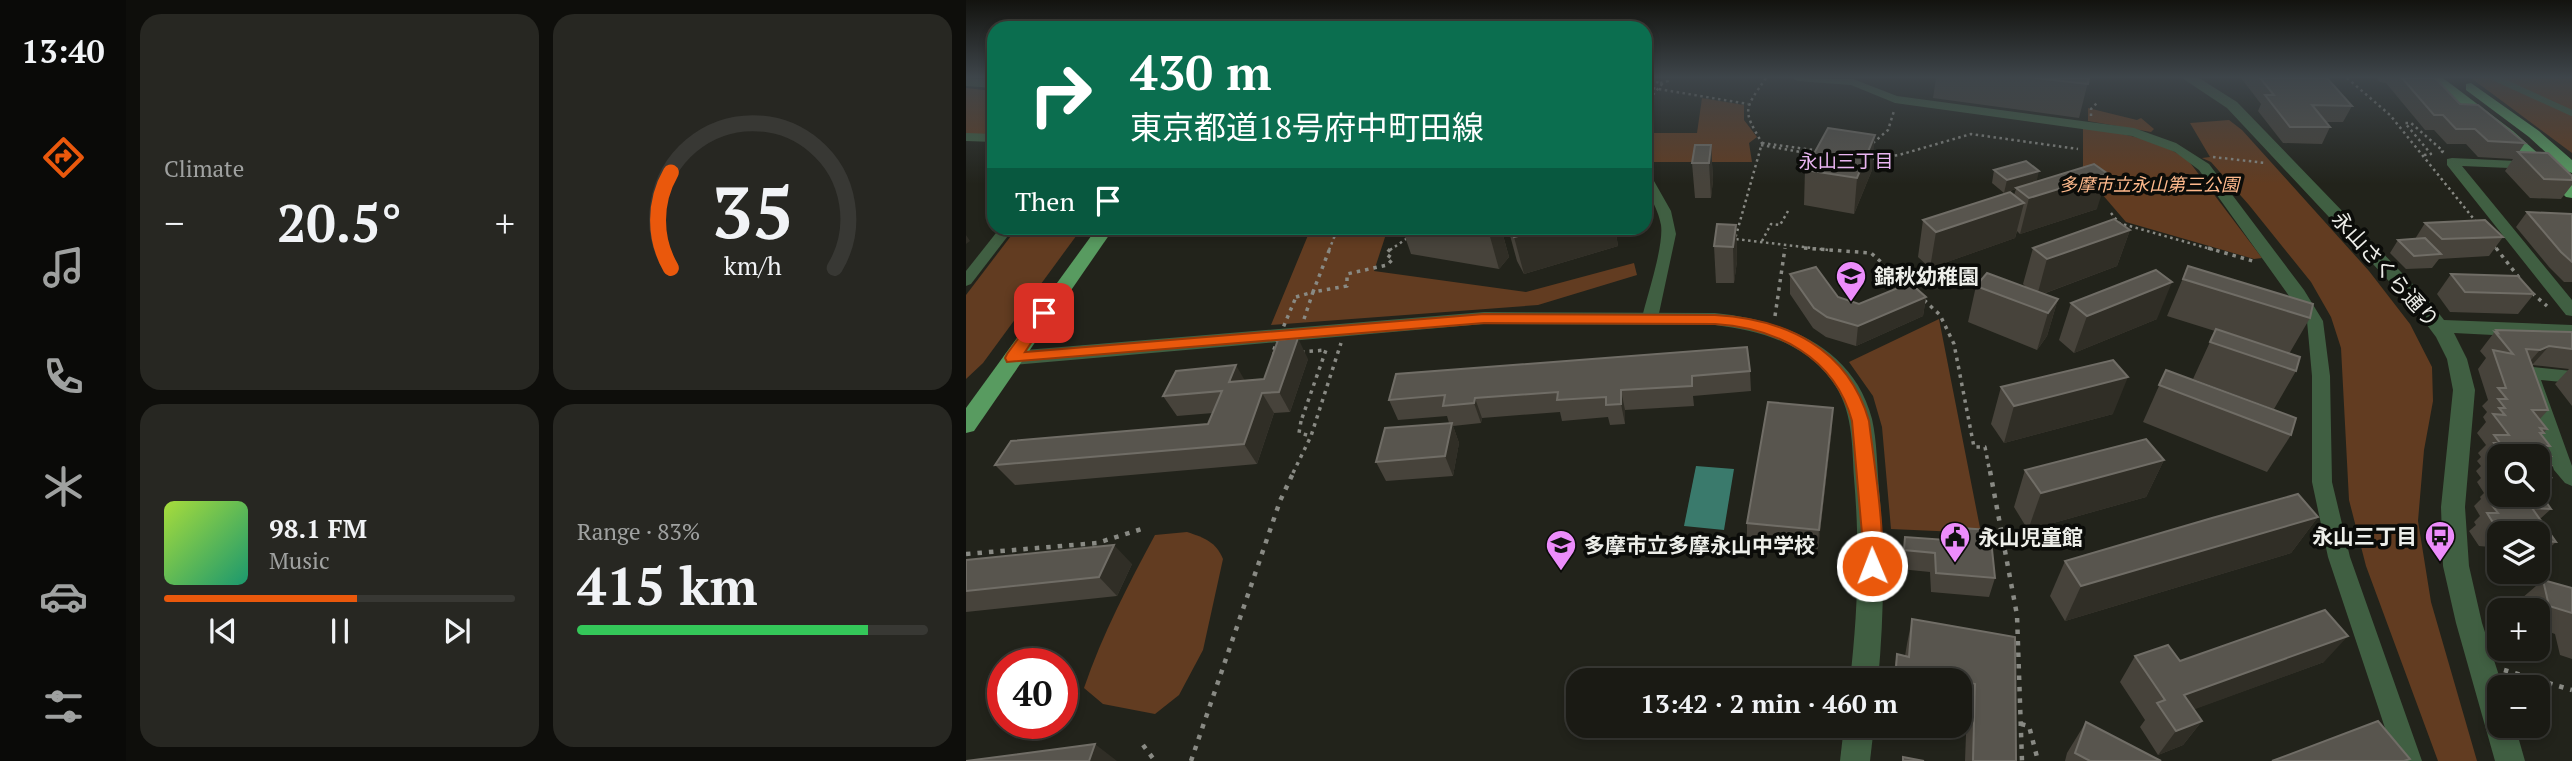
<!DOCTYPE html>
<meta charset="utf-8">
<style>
:root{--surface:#1a1a14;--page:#272722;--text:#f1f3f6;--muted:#9fa1a0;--line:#383834;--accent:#ea580c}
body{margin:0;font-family:"PT Serif","Noto Sans JP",serif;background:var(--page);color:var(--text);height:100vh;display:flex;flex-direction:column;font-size:26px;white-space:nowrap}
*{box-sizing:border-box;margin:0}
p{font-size:23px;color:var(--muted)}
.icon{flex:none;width:38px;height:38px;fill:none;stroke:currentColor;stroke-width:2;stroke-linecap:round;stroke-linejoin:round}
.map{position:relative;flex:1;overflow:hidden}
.details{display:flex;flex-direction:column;gap:14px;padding:14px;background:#0e0e0b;width:840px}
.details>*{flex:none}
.guide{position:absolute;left:21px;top:21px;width:665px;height:214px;border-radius:21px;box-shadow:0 4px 10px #0003,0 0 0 2px var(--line);background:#0b6e4f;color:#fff;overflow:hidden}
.fabs{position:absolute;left:1521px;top:444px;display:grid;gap:14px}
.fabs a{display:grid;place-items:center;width:63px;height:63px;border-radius:14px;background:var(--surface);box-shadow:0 4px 10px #0003,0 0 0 2px var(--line);font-size:35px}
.speed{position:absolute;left:21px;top:648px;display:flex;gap:14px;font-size:35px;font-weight:700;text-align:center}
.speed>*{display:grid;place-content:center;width:91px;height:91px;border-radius:50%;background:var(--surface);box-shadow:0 4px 10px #0003,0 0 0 2px var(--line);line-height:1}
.speed .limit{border:10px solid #d22;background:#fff;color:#111}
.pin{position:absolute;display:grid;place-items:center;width:60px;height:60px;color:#fff;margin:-30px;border-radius:14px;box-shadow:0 4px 10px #0006}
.me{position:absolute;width:77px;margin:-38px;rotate:359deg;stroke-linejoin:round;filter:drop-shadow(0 0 5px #0008)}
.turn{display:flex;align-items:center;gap:24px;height:147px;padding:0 28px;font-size:32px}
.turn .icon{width:91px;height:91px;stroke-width:2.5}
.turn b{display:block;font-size:49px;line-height:60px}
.then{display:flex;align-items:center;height:66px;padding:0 28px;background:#0003;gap:14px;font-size:26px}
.big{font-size:52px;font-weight:600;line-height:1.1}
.details .card{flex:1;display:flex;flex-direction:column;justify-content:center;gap:10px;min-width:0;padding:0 24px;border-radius:21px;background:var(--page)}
.details .dial{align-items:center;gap:0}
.dial svg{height:182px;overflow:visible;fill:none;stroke:var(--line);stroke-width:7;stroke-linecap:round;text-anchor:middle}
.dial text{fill:var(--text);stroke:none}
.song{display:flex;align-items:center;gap:21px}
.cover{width:84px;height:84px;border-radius:10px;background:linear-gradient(135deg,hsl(80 70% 55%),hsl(160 70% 35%))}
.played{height:7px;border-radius:4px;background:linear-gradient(90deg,var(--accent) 55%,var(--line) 55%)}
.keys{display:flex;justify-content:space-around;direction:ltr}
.heat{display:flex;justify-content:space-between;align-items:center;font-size:38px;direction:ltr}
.charge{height:10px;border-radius:5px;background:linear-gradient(90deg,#34c759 83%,var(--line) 0)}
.details .tiles{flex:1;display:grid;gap:14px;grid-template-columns:repeat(2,1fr)}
.trip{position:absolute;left:600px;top:668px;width:406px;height:70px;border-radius:21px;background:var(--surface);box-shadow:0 4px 10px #0003,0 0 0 2px var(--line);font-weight:600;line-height:70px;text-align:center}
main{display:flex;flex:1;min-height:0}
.tabs{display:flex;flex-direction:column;width:126px;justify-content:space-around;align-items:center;background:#0a0a08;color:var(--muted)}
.tabs .icon{width:49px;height:49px}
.tabs .current{color:var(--accent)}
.tabs b{font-size:32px;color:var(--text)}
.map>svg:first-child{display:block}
.green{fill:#623c21}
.water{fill:#3a7a6c}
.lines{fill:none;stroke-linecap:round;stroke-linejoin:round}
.path-far2{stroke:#898a84;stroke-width:2.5;stroke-dasharray:2.5 3.5;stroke-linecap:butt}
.path-far1{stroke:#898a84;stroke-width:3.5;stroke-dasharray:3.5 5;stroke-linecap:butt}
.path{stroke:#898a84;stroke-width:4.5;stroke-dasharray:4.5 7;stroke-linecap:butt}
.service{stroke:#405f42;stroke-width:6}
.minor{fill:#405f42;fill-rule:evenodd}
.tertiary{fill:#405f42;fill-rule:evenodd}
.primary{fill:#589b60;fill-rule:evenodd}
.path-bridge{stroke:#898a84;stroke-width:3.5;stroke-dasharray:3.5 5;stroke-linecap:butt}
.wall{fill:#47433b}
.shaded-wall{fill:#302e26}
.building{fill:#58554e;stroke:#706d66;stroke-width:2}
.route{fill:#ea580c;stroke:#983908;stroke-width:2}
.labels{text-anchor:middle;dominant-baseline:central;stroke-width:7;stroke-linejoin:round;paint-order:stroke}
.far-park-label{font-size:18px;font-style:italic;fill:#feb98c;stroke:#0b0c09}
.far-neighbourhood-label{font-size:19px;fill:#eab5f2;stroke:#0b0c09}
.street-label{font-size:21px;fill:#edeee9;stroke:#0b0c09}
.poi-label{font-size:21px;font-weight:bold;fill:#edeee9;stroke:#0b0c09;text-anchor:start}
</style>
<main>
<nav class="tabs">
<b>13:40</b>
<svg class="icon current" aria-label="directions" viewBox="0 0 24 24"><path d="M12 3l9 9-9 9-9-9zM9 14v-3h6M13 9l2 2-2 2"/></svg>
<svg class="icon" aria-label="music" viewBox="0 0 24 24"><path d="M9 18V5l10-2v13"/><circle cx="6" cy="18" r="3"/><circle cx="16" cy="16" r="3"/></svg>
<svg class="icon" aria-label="phone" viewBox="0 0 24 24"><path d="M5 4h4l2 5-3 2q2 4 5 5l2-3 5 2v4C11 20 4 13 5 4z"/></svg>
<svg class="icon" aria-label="climate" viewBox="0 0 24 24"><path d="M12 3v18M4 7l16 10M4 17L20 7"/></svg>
<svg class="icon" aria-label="car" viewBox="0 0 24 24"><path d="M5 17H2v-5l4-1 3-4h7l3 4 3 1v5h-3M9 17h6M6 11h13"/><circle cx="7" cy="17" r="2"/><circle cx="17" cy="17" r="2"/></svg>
<svg class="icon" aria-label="filters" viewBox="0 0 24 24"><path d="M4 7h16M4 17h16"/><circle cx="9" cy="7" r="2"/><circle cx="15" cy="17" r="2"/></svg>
</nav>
<section class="details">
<div class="tiles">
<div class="card"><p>Climate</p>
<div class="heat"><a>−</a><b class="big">20.5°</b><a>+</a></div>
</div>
<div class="card dial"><svg viewBox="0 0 100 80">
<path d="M14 69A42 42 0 1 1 86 69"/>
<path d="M14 69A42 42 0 0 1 14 27" stroke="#ea580c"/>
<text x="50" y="56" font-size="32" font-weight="700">35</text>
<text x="50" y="72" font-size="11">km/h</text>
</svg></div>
<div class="card">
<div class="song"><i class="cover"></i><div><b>98.1 FM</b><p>Music</p></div></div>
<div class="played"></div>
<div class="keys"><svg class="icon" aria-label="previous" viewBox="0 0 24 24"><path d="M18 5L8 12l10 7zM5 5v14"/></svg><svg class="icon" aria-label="pause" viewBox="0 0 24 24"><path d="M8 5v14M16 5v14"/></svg><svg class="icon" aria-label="next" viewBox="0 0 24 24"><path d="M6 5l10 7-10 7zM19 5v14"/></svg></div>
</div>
<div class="card"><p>Range · 83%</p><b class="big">415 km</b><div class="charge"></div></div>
</div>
</section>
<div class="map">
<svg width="1606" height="761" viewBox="0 0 1606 761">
<rect width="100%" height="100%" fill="#22231b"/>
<g class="green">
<polygon points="1505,78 1606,78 1606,153"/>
<polygon points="0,88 28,91 28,134 0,134"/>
<polygon points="736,98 778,105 778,120 791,137 783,143 786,162 682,162 679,157 679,133 731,133"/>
<polygon points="1122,108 1171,120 1175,118 1188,129 1185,132 1122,121"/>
<polygon points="1263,120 1276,130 1403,271 1444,324 1466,367 1467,401 1458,450 1452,521 1465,602 1511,761 1472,761 1400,566 1383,500 1375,348 1365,317 1345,282 1283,205 1245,162 1236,158 1244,157 1224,123"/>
<path d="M1117 128C1155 133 1190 138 1222 160L1296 258 1288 259 1160 222 1117 172Z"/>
<polygon points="51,228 116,228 17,363 0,379 0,295"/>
<polygon points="345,228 422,228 408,271 560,292 668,263 671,275 572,305 305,325"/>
<polygon points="973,319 1015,533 925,529 916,427 907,396 883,362"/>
<path d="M221 532C239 538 250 542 257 559L237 650 213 695 189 714 137 704 118 688C136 635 162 585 189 535Z"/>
</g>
<polygon class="water" points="730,466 768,469 758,530 718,526"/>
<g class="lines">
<g class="path-far2">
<path d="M800 78C778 110 776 109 796 143L769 239 863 250"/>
<polyline points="1381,78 1424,115 1511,223"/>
<polyline points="694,83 702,81 700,78"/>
<polyline points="681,87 782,104"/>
<polyline points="679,104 696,84 680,78"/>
<polyline points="1125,116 1125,109 1131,103"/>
<polyline points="796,143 855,151"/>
<polyline points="907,143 922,130 928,111"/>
<polyline points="795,145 852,155"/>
<polyline points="1458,155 1465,154 1439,123 1445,123 1477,151 1475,153"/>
<polyline points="1247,157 1300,163"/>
<polyline points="905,159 933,155 1005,134 1112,149"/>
<polyline points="1145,213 1153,223 1248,250"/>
<polyline points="533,235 549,234"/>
<polyline points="796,241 805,224 814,225 822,211"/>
<polyline points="1528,246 1531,250"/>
<polyline points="363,250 372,228"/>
<polyline points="424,250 443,237"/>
</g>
<g class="path-far1">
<polyline points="838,248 905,253 942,286"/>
<polyline points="1242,248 1290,262"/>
<polyline points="1530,248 1554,279"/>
<polyline points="1566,293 1581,306"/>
<polyline points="330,297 347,292 364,248"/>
<polyline points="958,300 974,315 988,344 1008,447 1019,447 1024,473"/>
<polyline points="809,316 819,248"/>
<polyline points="338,319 347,292 381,286 381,274 421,265 427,259 420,254 425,248"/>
<polyline points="335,421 333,433 345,436"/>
<polyline points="327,473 345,436 375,343"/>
</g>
<g class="path">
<polyline points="1024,471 1051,615 1056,761"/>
<polyline points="0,554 131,543 179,528"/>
<polyline points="1538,670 1606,690"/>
<polyline points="1055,724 1063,726 1072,761"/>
<polyline points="177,745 189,761"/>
<polyline points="225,761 314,501 328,471"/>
</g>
<polyline class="service" points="1529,78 1606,113"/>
<g class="minor">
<polygon points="826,78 887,79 931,96 1168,128 1210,143 1243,164 1338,290 1357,321 1364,376 1366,482 1384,557 1456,761 1430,761 1362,557 1346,482 1346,376 1341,321 1233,170 1209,152 1166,136 929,103 885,85 832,81"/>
<polygon points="0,133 28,134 28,142 0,141"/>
<polygon points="1486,158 1572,162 1574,165 1567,169 1496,166 1606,300 1606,316 1600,315 1481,165 1481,159"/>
<path d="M679 173 684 174 705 211 710 234 692 318 684 323 676 318C681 296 698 246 695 225 692 206 679 193 679 173Z"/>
<polygon points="34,228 48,228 5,284 0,286 0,271"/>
<polygon points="1567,367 1606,371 1606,383 1575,380 1606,466 1606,486 1599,483 1588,470 1557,380 1561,369"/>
</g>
<g class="tertiary">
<polygon points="0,78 28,80 28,88 0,86"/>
<polygon points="1216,78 1233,78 1271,102 1463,301 1478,320 1606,325 1606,339 1488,333 1501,359 1509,390 1499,507 1503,566 1516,623 1537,688 1533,688 1533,726 1549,726 1559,761 1529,761 1490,623 1477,566 1475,507 1487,390 1481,359 1470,337 1449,309 1261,108"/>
<path d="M518 312 749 313C817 320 887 346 906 419 911 441 911 466 913 489 919 554 918 616 912 681H884C892 610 894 549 888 478 886 444 887 409 866 381 838 342 794 331 749 325L518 324 47 365 40 363 37 358 40 353 47 351Z"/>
<polygon points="878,726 908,726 904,761 874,761"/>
</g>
<g class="primary">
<polygon points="1462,78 1477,78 1547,131 1606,184 1606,198 1600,197 1537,137"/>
<polygon points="1505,83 1573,131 1606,160 1606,173 1600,171 1563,137 1500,90 1500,84"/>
<polygon points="131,228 148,228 8,431 0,433 0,408"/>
</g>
<g class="path-bridge">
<polyline points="335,352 360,350 335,421"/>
<polyline points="310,354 306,354 330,297"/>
</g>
</g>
<g class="wall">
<polygon points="970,78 1123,78 1113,118 967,98"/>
<polygon points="1275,78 1361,78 1386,106 1377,122 1360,122 1364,127 1356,144 1317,143 1292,111 1295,104"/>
<polygon points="1410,78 1469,78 1494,104 1559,143 1553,152 1606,176 1606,185 1595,199 1564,198 1539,171 1547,159 1512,157 1500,144 1481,144 1468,130 1459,130 1420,83 1414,82"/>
<polygon points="745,145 747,180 745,198 729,198 726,163"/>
<polygon points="839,170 906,170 888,214 838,205"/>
<polygon points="1028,170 1071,182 1131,209 1054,234 1051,231 1049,238 964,268 952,257 957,220 1048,195 1050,189 1038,193 1026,183"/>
<polygon points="1561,212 1606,214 1606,282 1598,282 1583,267 1550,227"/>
<polygon points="1459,223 1537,237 1523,256 1473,259 1466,268 1440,269 1424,253 1432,240 1449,239"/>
<polygon points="770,225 771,261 768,283 750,283 748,246"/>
<polygon points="436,228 535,228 543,257 533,269 445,254"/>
<polygon points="542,228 649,228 652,246 558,274 551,261"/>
<polygon points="1164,230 1151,266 1077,294 1092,299 1081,336 1071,350 1002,322 1010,286 1061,288 1057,284 1067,248"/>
<polygon points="1222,266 1344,318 1323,354 1330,371 1308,409 1227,379 1249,331 1201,316"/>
<polygon points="824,274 872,297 893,304 960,297 957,316 890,346 860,337 847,328 824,294"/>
<polygon points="1485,274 1568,294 1552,314 1484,312 1471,294"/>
<polygon points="1105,303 1191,319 1108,353 1093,340"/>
<polygon points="1530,330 1606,332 1606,406 1589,384 1603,369 1566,365 1582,410 1574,419 1581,429 1576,435 1584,446 1580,450 1585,456 1581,460 1585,465 1580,470 1585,477 1572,490 1572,457 1533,457 1533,495 1585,509 1574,519 1590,542 1572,558 1572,534 1533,534 1533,558 1531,558 1524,547 1513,546 1503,531 1510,525 1508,522 1514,516 1508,506 1515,499 1514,497 1518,493 1511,482 1515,478 1510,471 1515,466 1511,461 1515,457 1512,453 1520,445 1511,433 1520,422 1517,417 1521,412 1516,406 1522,400 1512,369 1520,358 1514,351"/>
<polygon points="342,359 324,412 308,413 291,464 49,485 29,465 242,424 247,413 211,416 197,396 279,380 298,379"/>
<polygon points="1200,370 1325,435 1301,472 1177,422"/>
<polygon points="784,371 785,391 727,396 728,406 659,410 659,424 644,425 642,417 596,421 594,412 516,418 515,423 487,426 493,443 487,476 420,481 410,462 483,423 481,416 432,420 423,400"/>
<polygon points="1035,387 1147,414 1038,443 1025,424"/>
<polygon points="866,428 852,549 781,542 781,523"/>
<polygon points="1198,460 1180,497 1062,530 1048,507 1059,470"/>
<polygon points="1352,517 1325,553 1099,621 1084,596 1099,561"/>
<polygon points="979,527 1029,578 1023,597 965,592 964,572 934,569 939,537 976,540"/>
<polygon points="0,560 166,564 151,596 0,612"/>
<polygon points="1577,580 1606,588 1606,659 1594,655 1589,634 1572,628 1572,611 1558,611 1555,599"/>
<polygon points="946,619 1049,637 1050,761 999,761 1001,707 994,706 994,681 926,681 931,654 939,656 941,644"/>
<polygon points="1169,656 1214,661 1358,662 1228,709 1236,721 1217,745 1192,755 1174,727 1179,720 1154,682"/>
<polygon points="1120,722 1195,761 1099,761 1101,753"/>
</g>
<g class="shaded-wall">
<polygon points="909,135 906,170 888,214 891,178"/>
<polygon points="745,145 747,180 745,198 743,163"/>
<polygon points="1073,171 1070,184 1050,188 1050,189 1038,193 1041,180"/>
<polygon points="1142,174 1131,209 1054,234 1063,198"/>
<polygon points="1058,203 1049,238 964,268 970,232"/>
<polygon points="770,225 771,261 768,283 767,247"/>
<polygon points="528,228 535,228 543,257 533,269 523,233"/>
<polygon points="583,228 649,228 652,246 558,274 548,237"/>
<polygon points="1164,230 1151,266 1071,296 1081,259"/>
<polygon points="0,235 4,241 0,244"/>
<polygon points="1206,282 1191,319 1108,353 1121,316"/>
<polygon points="960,297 957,316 890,346 892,326"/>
<polygon points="1092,299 1081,336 1071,350 1082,313"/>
<polygon points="332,338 342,359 324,412 313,392"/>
<polygon points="1583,346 1567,364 1558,368 1574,350"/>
<polygon points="270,365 282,386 263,382"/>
<polygon points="1162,377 1147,414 1038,443 1048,406"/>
<polygon points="655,390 659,410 659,424 655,404"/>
<polygon points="296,393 308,413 291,464 278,444"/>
<polygon points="509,398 516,418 515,423 508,403"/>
<polygon points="867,408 866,428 852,549 853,530"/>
<polygon points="486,423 493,443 487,476 479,456"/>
<polygon points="1198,460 1180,497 1062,530 1075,493"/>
<polygon points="1352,517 1325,553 1099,621 1115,586"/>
<polygon points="148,545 166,564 151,596 133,577"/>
<polygon points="1382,636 1358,662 1202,719 1218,695"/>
<polygon points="1236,721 1217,745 1192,755 1210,731"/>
<polygon points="129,744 151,761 123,761"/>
</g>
<g class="building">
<polygon points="1069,78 1123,78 1122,84"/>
<polygon points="1294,78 1361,78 1386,106 1346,105 1364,127 1324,127 1299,95 1308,95"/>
<polygon points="1436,78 1469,78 1494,104 1512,105 1559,143 1522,141 1509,129 1490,129 1477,115 1468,115"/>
<polygon points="862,128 909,135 891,178 839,170"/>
<polygon points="729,145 745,145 743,163 726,163"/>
<polygon points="1552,152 1582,153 1606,176 1606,180 1578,179"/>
<polygon points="1060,161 1073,171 1041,180 1028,170"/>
<polygon points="1128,164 1142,174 1063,198 1050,188"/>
<polygon points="1044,192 1058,203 970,232 957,220"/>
<polygon points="1561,212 1606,214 1606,262 1595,252"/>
<polygon points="1148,219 1164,230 1081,259 1067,248"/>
<polygon points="1519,220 1537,237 1476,239 1459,223"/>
<polygon points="751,224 770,225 767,247 748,246"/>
<polygon points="490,228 528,228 523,233"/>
<polygon points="543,228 583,228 548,237"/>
<polygon points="1459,238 1475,254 1448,256 1432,240"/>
<polygon points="1222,266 1347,304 1344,318 1217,279"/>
<polygon points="850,267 872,297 893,304 944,283 960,297 892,326 861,317 848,308 824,274"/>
<polygon points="1190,270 1206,282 1121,316 1105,303"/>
<polygon points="1021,273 1092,299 1082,313 1010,286"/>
<polygon points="1485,274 1552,276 1568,294 1499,292"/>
<polygon points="1250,329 1334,357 1330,371 1244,342"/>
<polygon points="1530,330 1606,332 1606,349 1583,346 1574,350 1560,349 1582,410 1566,410 1581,429 1574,428 1578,433 1574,433 1584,446 1577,446 1585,456 1578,456 1585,465 1576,464 1585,477 1572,476 1572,457 1533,457 1533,462 1527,453 1535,453 1528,443 1534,443 1528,435 1543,435 1527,414 1539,415 1533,408 1539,408 1532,399 1541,399 1532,388 1540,388 1527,350 1547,354 1529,332 1532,333"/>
<polygon points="332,338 313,392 296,393 278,444 29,465 45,441 242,424 256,391 197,396 210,371 270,365 263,382 298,379 312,340"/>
<polygon points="781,347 784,371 726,376 726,386 655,390 655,404 640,405 640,397 591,400 592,392 509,398 508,403 477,406 479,395 423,400 430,374"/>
<polygon points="1147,360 1162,377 1048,406 1035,387"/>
<polygon points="1200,370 1330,418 1325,435 1193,385"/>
<polygon points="802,402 867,408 853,530 781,523"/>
<polygon points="486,423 479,456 410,462 419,428"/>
<polygon points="1180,439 1198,460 1075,493 1059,470"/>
<polygon points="1527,464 1533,464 1533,472"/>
<polygon points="1525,488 1533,488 1533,495 1572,495 1572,490 1585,509 1566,508 1590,542 1572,541 1572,534 1546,534 1542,529 1531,529 1521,513 1532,513 1525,504 1536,505"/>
<polygon points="1332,494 1352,517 1115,586 1099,561 1246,518"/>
<polygon points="979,527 1024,530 1029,578 970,573 969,553 938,550 939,537 980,540"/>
<polygon points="148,545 133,577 0,591 0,560"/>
<polygon points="1577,580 1606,588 1606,613 1583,606"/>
<polygon points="1359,610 1382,636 1218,695 1236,721 1210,731 1191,703 1199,700 1169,656 1202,645 1214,661"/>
<polygon points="946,619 1049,637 1050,761 1007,761 1009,684 952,674 951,681 929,681 931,654 943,657"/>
<polygon points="1412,721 1444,759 1438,761 1306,761"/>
<polygon points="1120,722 1195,761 1124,761 1109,753"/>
<polygon points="129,744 123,761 0,761"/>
<polygon points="937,757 958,761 937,761"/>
</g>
<linearGradient id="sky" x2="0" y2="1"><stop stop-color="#13130f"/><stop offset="0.42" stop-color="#3e454a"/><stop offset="1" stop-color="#3e454a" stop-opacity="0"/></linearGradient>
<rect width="1606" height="184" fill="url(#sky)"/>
<path class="route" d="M78 308 85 313 59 352 518 314 749 315C820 319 882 348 903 421 906 450 923 550 913 572L906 575 899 572 896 566 897 545 886 421C869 357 811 328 749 324L518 323 41 362 39 358 41 354 73 310Z"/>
<defs>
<g id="school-pin" transform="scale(1.575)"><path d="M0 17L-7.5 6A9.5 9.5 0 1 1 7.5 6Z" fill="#ec8cfb" stroke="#0b0c09"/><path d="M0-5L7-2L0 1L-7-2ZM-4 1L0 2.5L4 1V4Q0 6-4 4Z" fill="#111"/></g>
<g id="bus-pin" transform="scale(1.575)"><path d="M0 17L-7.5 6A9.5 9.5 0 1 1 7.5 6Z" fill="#ec8cfb" stroke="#0b0c09"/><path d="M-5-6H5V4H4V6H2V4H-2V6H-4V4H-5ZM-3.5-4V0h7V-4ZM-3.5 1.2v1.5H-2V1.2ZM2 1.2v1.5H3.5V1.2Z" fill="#111"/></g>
<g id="civic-pin" transform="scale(1.575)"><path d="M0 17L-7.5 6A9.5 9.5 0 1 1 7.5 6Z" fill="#ec8cfb" stroke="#0b0c09"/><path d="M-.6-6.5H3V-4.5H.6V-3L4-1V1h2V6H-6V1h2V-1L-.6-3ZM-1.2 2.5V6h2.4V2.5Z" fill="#111"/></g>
</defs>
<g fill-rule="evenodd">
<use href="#school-pin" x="885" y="276"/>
<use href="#bus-pin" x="1474" y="536"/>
<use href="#civic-pin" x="989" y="537"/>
<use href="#school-pin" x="595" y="545"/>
</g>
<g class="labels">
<g class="far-park-label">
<text x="1183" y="184">多摩市立永山第三公園</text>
</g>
<g class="far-neighbourhood-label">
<text x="880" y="160">永山三丁目</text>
</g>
<g class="street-label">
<text transform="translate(1420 269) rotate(48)">永山さくら通り</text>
</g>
<g class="poi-label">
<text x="908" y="276">錦秋幼稚園</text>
<text x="1451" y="536" text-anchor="end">永山三丁目</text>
<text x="1012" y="537">永山児童館</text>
<text x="618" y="545">多摩市立多摩永山中学校</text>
</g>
</g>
</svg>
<div class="fabs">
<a><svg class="icon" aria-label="search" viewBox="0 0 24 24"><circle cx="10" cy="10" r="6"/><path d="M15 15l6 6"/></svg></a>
<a><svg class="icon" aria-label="layers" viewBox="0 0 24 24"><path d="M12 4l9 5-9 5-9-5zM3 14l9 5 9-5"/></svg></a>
<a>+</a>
<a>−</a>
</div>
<div class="speed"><div class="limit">40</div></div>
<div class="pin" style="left:78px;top:313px;background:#d93025"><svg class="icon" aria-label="arrive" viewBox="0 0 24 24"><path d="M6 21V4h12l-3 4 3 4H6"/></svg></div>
<svg class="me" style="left:906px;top:566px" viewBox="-20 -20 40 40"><circle r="17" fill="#ea580c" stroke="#fff" stroke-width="3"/><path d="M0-11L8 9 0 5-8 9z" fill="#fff"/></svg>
<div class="trip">13:42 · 2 min · 460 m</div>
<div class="guide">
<div class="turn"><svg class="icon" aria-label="right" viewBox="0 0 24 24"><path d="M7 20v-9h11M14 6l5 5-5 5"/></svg><div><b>430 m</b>東京都道18号府中町田線</div></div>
<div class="then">Then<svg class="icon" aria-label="arrive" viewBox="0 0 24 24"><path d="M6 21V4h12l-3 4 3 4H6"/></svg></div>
</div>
</div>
</main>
